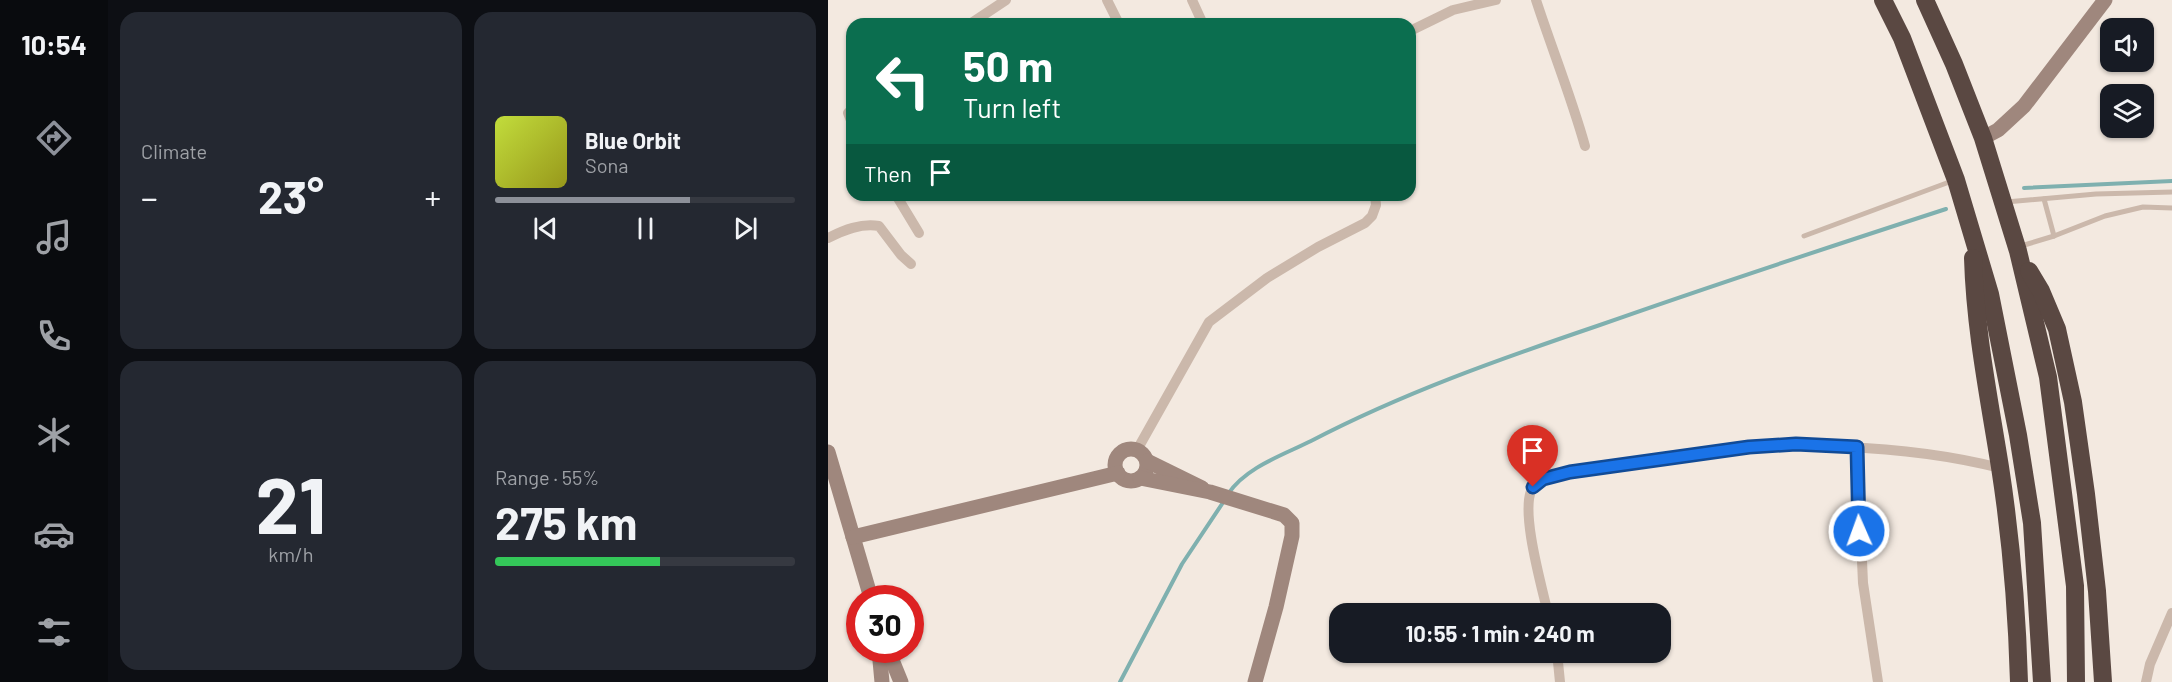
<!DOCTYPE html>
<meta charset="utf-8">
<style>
:root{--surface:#171b24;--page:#242831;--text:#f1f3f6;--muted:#9ea1a6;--line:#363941;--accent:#8c9099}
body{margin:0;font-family:Barlow,sans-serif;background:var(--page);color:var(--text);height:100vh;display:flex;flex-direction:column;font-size:22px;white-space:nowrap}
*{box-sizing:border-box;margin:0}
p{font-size:20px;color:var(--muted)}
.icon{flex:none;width:33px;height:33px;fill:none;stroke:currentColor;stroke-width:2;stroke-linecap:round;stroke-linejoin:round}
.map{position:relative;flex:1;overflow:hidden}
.drawer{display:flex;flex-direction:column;gap:12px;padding:12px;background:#0d0f14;width:720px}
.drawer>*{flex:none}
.hud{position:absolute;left:18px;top:18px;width:570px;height:183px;border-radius:18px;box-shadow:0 2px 4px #0004;background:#0b6e4f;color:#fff;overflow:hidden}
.controls{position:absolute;left:1272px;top:18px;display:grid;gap:12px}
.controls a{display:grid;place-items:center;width:54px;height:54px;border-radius:12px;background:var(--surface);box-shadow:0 2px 4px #0004;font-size:30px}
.speed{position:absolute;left:18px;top:585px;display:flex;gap:12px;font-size:30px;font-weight:700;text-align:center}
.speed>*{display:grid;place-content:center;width:78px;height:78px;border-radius:50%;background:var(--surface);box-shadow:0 2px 4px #0004;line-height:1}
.speed .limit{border:9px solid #d22;background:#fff;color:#111}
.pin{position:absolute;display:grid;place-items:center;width:51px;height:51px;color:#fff;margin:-62px -26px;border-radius:50% 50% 50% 0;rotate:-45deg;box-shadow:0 0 6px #0007}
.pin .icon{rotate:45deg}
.me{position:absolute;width:66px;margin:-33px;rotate:358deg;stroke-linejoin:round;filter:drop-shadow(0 0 4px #0008)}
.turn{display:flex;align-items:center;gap:21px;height:126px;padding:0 18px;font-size:27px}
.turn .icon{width:78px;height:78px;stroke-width:2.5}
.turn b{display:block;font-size:42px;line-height:51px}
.then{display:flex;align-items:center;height:57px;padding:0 18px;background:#0003;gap:12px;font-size:22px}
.big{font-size:45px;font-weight:700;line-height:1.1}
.drawer .tile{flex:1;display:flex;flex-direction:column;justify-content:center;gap:9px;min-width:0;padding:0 21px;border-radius:18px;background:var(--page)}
.drawer .dial{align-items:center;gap:0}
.dial b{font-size:78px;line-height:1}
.song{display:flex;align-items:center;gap:18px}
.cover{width:72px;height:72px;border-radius:9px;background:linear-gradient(135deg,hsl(70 70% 55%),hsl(60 70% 35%))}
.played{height:6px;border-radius:3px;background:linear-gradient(90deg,var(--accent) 65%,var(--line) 65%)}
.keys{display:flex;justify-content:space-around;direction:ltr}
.heat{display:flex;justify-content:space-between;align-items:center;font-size:33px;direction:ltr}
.charge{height:9px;border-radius:4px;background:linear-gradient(90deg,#34c759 55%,var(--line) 0)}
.drawer .tiles{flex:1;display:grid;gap:12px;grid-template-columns:repeat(2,1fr)}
.trip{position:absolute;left:501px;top:603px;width:342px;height:60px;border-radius:18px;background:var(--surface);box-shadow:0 2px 4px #0004;font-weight:700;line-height:60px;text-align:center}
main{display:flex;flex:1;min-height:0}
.menu{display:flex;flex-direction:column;width:108px;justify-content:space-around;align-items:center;background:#090b0e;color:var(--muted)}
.menu .icon{width:42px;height:42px}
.menu .current{color:var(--accent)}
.menu b{font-size:27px;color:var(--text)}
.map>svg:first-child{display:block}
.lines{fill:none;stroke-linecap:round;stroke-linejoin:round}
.stream{stroke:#7fb0af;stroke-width:4}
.lane{stroke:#cbb8ab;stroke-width:5}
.street{stroke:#cbb8ab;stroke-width:10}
.secondary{stroke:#9f877d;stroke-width:15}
.highway{stroke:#5a4842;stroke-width:18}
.route-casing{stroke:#114b97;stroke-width:15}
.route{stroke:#1a73e8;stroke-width:10}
</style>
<main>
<nav class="menu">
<b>10:54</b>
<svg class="icon current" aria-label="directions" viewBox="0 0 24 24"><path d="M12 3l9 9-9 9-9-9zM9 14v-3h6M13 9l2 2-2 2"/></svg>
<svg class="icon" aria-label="music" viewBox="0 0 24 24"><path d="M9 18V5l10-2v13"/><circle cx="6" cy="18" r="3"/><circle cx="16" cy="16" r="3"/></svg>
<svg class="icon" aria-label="phone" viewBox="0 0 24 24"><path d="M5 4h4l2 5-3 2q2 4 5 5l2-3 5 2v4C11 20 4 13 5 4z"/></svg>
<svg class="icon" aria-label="climate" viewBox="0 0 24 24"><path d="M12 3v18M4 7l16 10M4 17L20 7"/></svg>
<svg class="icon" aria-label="car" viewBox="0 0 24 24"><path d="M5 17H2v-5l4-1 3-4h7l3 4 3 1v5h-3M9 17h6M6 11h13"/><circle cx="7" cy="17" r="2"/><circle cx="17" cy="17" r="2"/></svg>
<svg class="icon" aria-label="filters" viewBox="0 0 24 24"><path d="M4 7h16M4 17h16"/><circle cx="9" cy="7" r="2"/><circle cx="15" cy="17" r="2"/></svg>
</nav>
<section class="drawer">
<div class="tiles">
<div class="tile"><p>Climate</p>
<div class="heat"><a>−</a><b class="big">23°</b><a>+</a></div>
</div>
<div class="tile">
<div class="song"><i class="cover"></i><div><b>Blue Orbit</b><p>Sona</p></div></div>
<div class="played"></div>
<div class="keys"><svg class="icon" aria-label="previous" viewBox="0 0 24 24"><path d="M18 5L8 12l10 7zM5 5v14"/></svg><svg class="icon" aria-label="pause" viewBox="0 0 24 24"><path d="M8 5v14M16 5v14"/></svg><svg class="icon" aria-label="next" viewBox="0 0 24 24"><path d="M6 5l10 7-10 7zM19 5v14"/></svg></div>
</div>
<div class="tile dial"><b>21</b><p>km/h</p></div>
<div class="tile"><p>Range · 55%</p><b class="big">275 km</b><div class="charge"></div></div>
</div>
</section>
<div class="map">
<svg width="1344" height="682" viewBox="0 0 1344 682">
<rect width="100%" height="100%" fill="#f3e9e0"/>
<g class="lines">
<g class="stream">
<polyline points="1196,188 1344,181"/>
<path d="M400 494C418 467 455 455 483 441 575 393 672 359 769 326 885 285 1001 247 1118 209"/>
<polyline points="292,682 354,564 396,501"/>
</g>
<g class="lane">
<polyline points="1216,199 1226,236"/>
<polyline points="1178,202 1268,194 1344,192"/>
<polyline points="976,236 1124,181"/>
<polyline points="1193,246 1226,236 1277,216 1315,207 1344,208"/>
</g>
<g class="street">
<polyline points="279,0 291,24"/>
<polyline points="364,0 375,24"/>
<path d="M708 0C724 49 743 96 757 146"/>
<polyline points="142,24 178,0"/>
<polyline points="582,31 625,10 668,0"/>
<polyline points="24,109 20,113 24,123"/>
<polyline points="68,195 91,233"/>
<path d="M0 238C16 230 33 223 51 226L73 255 83 264"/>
<polyline points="1029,447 1035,583 1050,682"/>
<polyline points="309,450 381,322 439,278 490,247 537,223 544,216 548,205 547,195"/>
<path d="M720 614C714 587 692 511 704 489 714 471 766 469 785 466 845 457 905 446 965 444 982 444 999 446 1015 447 1068 449 1121 455 1172 468"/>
<polyline points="729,652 732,682"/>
<polyline points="1318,682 1322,664 1344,613"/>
</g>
<g class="secondary">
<polyline points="1155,138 1170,130 1196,106 1277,0"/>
<circle cx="303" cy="465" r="16"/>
<polyline points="0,452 43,598"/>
<polyline points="319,461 374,488"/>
<polyline points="312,478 382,492 456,515 464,523 464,536 448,607 427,682"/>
<polyline points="25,537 290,473"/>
<polyline points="51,650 54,682"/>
<polyline points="60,650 73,682"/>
</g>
<g class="highway">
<polyline points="1055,0 1074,38 1128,180 1162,294 1190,435 1204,523 1214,682"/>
<polyline points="1097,0 1126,64 1155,138 1190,251 1220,377 1247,586 1248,682"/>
<path d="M1145 258C1147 329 1161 398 1172 467 1183 538 1189 610 1191 682"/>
<polyline points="1201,271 1213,291 1229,329 1245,402 1258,494 1269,591 1275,682"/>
</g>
</g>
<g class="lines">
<g class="route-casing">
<polyline id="route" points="705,487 715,479 742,472 921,447 968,444 1029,447 1031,531"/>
</g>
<use href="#route" class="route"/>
</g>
</svg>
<div class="controls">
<a><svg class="icon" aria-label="sound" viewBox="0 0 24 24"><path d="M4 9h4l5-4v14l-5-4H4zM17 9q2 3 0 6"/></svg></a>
<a><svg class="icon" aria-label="layers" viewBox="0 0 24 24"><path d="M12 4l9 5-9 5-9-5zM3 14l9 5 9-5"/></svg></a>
</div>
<div class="speed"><div class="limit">30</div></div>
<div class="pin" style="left:705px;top:487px;background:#d93025"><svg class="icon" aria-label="arrive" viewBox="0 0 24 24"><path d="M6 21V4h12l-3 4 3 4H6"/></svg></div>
<svg class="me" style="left:1031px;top:531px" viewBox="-20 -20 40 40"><circle r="17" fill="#1a73e8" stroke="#fff" stroke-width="3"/><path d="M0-11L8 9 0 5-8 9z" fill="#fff"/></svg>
<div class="trip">10:55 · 1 min · 240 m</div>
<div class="hud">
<div class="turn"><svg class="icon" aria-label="left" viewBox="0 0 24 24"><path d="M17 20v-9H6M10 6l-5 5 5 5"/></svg><div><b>50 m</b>Turn left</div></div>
<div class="then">Then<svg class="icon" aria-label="arrive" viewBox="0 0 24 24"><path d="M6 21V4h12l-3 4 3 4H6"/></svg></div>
</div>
</div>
</main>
